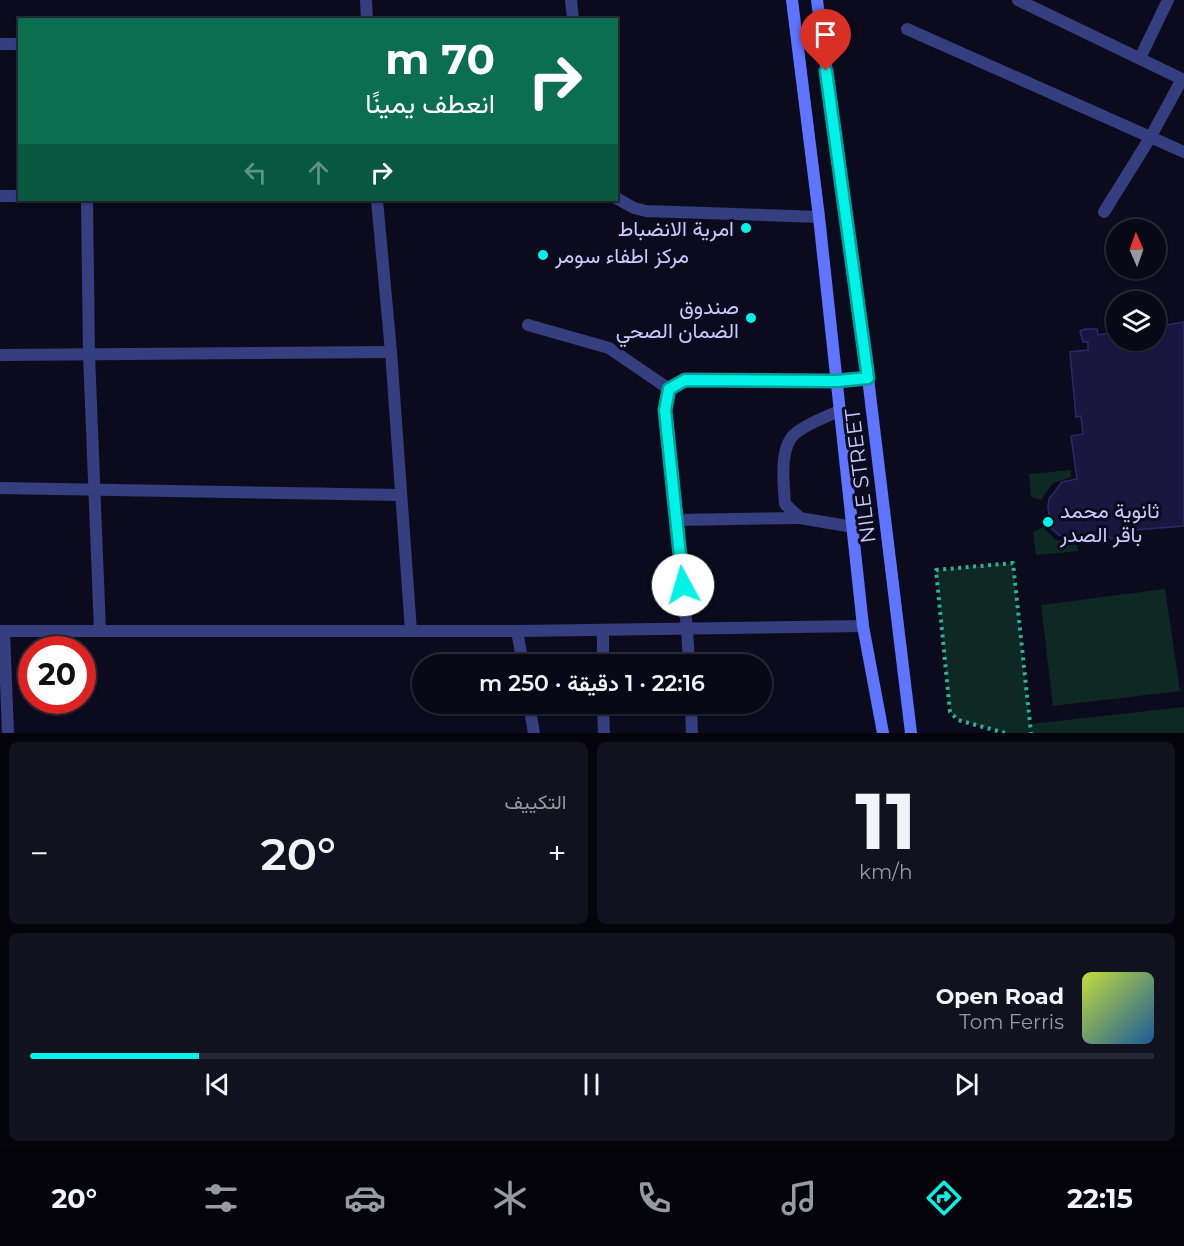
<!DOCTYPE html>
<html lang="ar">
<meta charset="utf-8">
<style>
:root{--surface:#090816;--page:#12111f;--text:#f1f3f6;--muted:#999aa1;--line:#292935;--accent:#00f3e6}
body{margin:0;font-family:Montserrat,Vazirmatn,sans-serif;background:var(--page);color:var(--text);direction:rtl;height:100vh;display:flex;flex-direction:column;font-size:22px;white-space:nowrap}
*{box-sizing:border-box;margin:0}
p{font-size:20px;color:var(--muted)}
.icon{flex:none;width:33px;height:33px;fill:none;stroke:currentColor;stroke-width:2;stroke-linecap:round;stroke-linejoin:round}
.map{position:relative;height:733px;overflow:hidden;direction:ltr}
.side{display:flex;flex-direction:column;gap:9px;padding:9px;background:#05040c;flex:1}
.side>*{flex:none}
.banner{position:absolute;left:18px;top:18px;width:600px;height:183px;border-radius:0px;box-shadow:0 2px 4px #0004,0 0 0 2px var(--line);direction:rtl;background:#0b6e4f;color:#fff;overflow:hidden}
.needle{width:39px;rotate:358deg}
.fabs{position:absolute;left:1106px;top:219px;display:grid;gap:12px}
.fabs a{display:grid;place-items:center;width:60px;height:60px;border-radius:50%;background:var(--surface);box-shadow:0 2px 4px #0004,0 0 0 2px var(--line);font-size:30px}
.speed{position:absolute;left:18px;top:636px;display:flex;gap:12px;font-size:30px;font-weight:700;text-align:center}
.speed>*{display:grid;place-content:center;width:78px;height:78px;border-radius:50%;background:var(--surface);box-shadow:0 2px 4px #0004,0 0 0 2px var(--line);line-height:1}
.speed .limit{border:9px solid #d22;background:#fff;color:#111}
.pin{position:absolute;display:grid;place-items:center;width:51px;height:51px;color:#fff;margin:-62px -26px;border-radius:50% 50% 50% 0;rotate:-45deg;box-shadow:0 0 6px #0007}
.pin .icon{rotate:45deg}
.me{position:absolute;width:66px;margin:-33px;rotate:354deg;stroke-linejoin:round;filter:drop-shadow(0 0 4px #0008)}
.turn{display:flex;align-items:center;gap:21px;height:126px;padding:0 24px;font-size:27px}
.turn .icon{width:78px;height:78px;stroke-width:2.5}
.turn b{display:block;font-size:42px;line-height:51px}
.lanes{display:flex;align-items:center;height:57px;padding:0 24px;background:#0003;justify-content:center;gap:30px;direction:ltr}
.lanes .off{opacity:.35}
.big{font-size:45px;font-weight:600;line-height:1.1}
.side .card{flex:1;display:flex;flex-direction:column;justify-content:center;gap:9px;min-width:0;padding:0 21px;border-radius:9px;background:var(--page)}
.side .dial{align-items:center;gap:0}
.dial b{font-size:78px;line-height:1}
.song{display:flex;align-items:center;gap:18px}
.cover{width:72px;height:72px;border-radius:9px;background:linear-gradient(135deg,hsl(70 70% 55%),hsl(210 70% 35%))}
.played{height:6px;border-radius:3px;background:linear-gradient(90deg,var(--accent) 15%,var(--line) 15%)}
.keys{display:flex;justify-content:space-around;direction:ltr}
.heat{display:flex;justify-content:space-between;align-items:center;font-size:33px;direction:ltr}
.side .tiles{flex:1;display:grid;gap:9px;grid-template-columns:1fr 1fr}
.card:last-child{grid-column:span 2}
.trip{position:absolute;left:412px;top:654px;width:360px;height:60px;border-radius:30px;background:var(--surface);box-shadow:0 2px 4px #0004,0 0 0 2px var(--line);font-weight:600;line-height:60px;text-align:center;direction:rtl}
.dock{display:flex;height:96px;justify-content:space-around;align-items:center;background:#040309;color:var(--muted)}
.dock .icon{width:42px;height:42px}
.dock .active{color:var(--accent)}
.dock b{font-size:27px;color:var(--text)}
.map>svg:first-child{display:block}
.green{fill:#0e2823}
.building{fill:#191740;stroke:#2b286c;stroke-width:1.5}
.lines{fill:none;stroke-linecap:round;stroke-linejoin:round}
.path{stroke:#2ab294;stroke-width:4;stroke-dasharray:3 4.5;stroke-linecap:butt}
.service{stroke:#353e7f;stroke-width:12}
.minor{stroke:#353e7f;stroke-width:12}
.secondary{stroke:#5f74ff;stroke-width:12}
.route-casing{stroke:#009e96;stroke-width:15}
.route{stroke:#00f3e6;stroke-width:10}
.poi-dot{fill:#00f3e6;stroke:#0c0b1e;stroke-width:2}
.labels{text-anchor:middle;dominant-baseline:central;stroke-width:6;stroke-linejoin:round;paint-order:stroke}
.poi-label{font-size:21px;fill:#c8cbff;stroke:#0c0b1e;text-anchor:end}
.street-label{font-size:21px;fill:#c8cbff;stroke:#0c0b1e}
</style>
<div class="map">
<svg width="1184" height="733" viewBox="0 0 1184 733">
<rect width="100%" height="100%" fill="#0c0b1e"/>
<g class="green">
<polygon points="1071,470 1071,477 1052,484 1041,500 1031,497 1029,474"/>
<polygon points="1043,527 1056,540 1076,544 1078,551 1036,555 1033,532"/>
<polygon points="1013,563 1030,724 1184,707 1184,733 1005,733 958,720 950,712 936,570"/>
<polygon points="1165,589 1180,691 1053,706 1041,605"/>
</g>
<polygon class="building" points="1184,322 1184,526 1122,531 1111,539 1104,528 1092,537 1067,538 1059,535 1051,528 1048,507 1049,499 1062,482 1077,479 1071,436 1083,434 1081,416 1076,417 1070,352 1088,350 1088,342 1083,342 1080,331 1085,329 1097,329 1098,335 1116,332 1116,340 1155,340 1155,327"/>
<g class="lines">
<polyline class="path" points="1005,733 958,720 950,712 936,570 1013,563 1031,733"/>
<g class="service">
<polyline points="571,0 573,20"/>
<polyline points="616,198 634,208 646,211 819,217"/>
<polyline points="528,325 609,348 669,389"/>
<path d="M839 411C826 417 809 423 797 432 778 446 784 483 785 504L800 518 853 527"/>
<polyline points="676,520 800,518"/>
<polyline points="687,629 665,410 669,389 685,380 837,381"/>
</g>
<g class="minor">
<polyline points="366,0 367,20"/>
<polyline points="1018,0 1184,80"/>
<polyline points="907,29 1184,152"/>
<polyline points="0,44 20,44"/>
<polyline points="1140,58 1168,0"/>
<polyline points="0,196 20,196"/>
<polyline points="87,200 89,354 100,631"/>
<polyline points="377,200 391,352 411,631"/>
<polyline points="1104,212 1150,138 1182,79"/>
<polyline points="0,355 391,352"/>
<polyline points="0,488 401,495"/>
<polyline points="687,629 689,664"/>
<polyline points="603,630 603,664"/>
<polyline points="0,631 517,631 863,626"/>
<polyline points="4,631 8,733"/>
<polyline points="517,631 523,664"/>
<polyline points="529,704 534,733"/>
<polyline points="603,704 604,733"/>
<polyline points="691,704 692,733"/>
</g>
<g class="secondary">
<polyline points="792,0 819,217 863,626 883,733"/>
<polyline points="817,0 868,378 911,733"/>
<polyline points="837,381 868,378"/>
</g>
</g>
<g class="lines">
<g class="route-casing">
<polyline id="route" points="683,585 665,410 669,389 685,380 837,381 868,378 826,71"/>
</g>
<use href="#route" class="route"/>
</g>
<g class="poi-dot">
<circle cx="746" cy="228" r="6"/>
<circle cx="543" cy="255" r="6"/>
<circle cx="751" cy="318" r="6"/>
<circle cx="1048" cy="522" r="6"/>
</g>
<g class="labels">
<g class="poi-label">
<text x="734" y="228">امرية الانضباط</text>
<text x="555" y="255" text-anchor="start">مركز اطفاء سومر</text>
<text x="739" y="306">صندوق<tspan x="739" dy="24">الضمان الصحي</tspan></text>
<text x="1060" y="510" text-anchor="start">ثانوية محمد<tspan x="1060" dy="24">باقر الصدر</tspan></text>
</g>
<g class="street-label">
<text transform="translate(860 476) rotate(-97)">NILE STREET</text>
</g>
</g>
</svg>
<div class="fabs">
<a><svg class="needle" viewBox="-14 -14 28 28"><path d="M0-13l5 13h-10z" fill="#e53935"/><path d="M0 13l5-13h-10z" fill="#999aa1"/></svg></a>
<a><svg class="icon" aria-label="layers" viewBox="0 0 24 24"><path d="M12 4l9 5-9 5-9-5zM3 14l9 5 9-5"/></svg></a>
</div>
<div class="speed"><div class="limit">20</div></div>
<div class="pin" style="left:826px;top:71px;background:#d93025"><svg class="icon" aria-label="arrive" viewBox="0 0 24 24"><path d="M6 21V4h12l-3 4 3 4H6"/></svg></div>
<svg class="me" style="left:683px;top:585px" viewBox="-20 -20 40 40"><circle r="19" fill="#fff"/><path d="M0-13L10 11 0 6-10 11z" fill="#00f3e6"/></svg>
<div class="trip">22:16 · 1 دقيقة · 250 m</div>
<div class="banner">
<div class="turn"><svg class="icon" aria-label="right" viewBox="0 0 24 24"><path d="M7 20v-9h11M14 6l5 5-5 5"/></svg><div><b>70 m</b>انعطف يمينًا</div></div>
<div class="lanes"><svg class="icon off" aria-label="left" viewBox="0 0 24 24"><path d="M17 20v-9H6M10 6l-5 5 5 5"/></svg><svg class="icon off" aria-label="ahead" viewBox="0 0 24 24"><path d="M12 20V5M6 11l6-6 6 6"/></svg><svg class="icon" aria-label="right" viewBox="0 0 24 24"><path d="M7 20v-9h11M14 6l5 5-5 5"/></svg></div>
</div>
</div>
<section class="side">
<div class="tiles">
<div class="card dial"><b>11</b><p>km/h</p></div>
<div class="card"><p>التكييف</p>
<div class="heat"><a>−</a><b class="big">20°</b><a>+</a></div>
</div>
<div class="card">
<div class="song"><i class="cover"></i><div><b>Open Road</b><p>Tom Ferris</p></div></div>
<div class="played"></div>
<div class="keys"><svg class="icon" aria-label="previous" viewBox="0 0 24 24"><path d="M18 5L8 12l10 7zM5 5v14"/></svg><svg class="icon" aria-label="pause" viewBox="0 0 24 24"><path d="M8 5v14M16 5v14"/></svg><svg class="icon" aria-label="next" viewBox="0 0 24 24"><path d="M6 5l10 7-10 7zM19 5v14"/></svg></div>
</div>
</div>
</section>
<nav class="dock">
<b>22:15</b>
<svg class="icon active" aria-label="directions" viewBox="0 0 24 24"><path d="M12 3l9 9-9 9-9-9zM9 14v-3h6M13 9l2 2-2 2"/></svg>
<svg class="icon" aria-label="music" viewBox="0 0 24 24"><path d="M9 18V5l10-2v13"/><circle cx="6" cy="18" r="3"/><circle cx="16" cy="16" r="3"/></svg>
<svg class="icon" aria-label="phone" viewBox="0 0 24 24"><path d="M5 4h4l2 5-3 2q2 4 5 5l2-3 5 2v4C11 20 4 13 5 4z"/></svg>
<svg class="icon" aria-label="climate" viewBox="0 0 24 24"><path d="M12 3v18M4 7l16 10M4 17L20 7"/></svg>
<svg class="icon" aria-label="car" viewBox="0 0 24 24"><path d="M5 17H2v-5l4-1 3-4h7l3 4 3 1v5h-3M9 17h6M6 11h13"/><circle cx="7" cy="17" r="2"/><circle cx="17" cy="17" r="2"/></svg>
<svg class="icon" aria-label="filters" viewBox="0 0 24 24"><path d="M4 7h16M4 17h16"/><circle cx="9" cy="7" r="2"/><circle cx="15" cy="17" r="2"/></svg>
<b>20°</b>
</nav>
